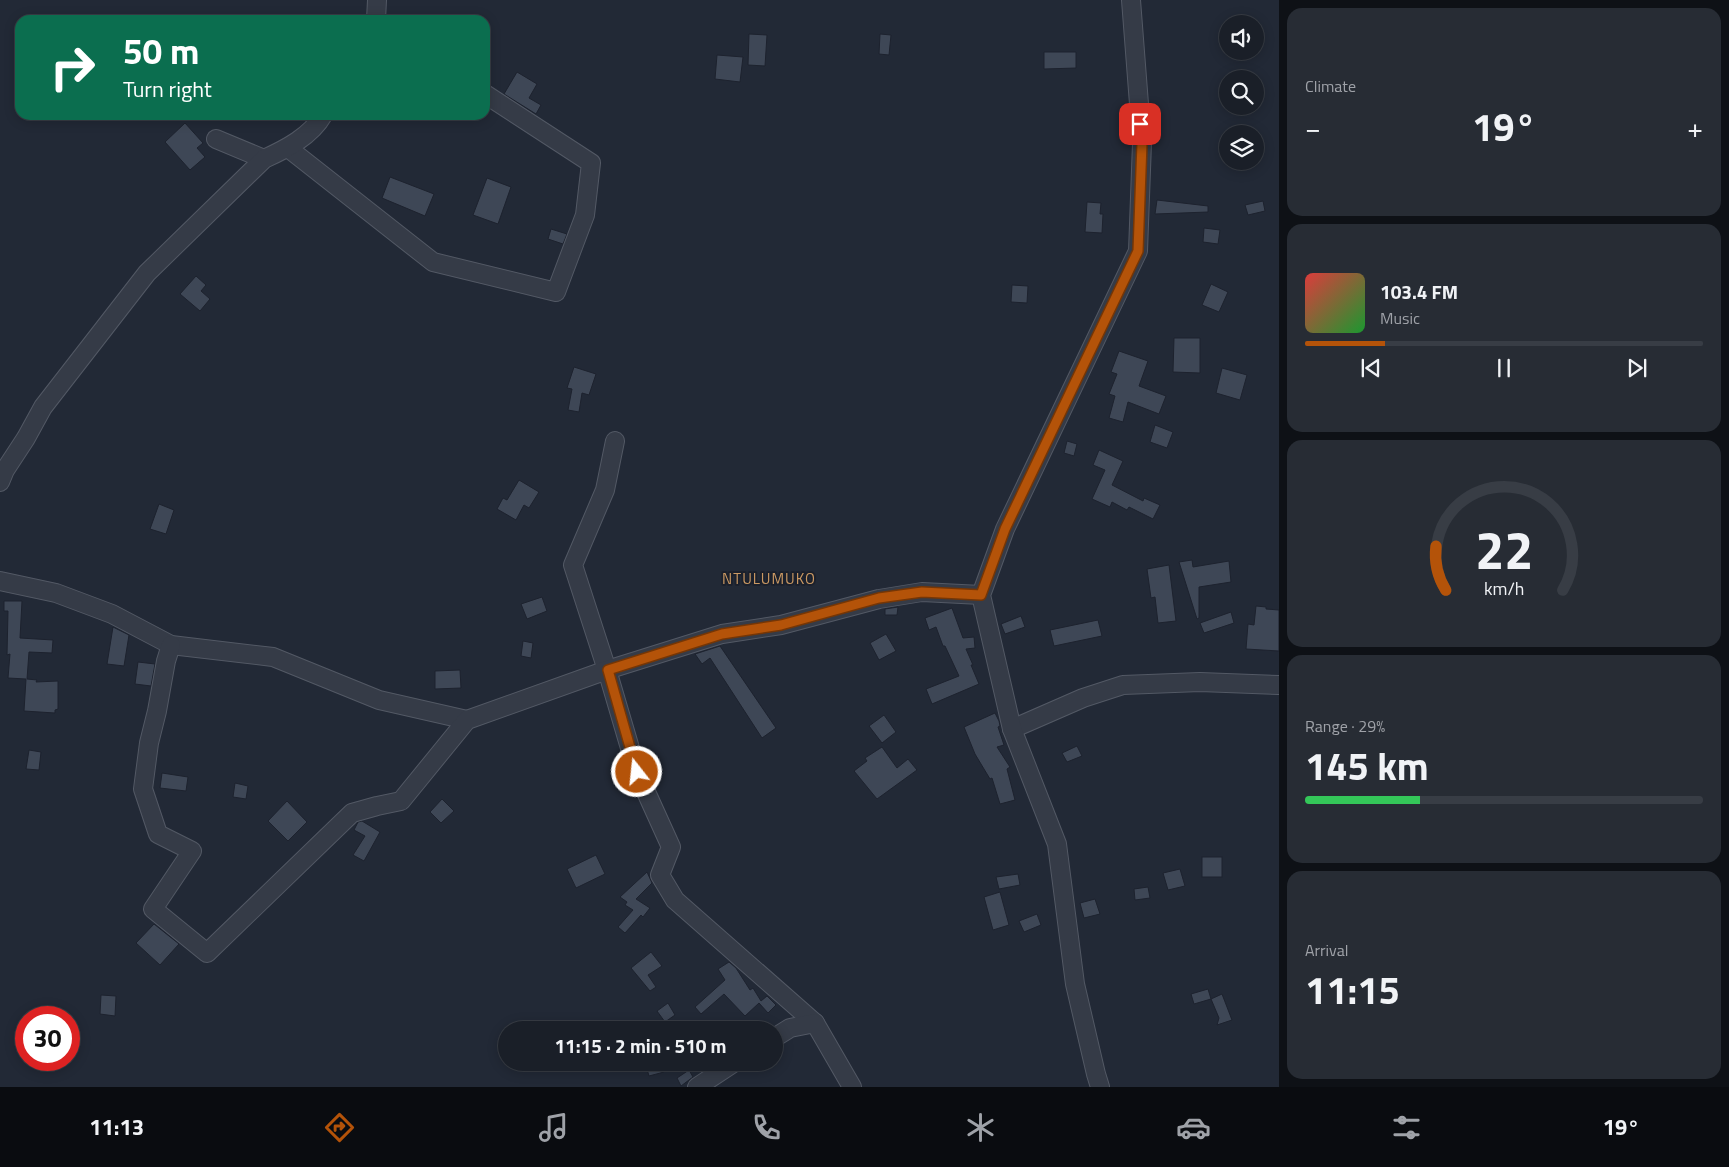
<!DOCTYPE html>
<meta charset="utf-8">
<style>
:root{--surface:#1a1f28;--page:#272c34;--text:#f1f3f6;--muted:#9fa2a8;--line:#383d45;--accent:#b45309}
body{margin:0;font-family:"Titillium Web",sans-serif;background:var(--page);color:var(--text);height:100vh;display:flex;flex-direction:column;font-size:19px;white-space:nowrap}
*{box-sizing:border-box;margin:0}
p{font-size:16px;color:var(--muted)}
.icon{flex:none;width:28px;height:28px;fill:none;stroke:currentColor;stroke-width:2;stroke-linecap:round;stroke-linejoin:round}
.map{position:relative;flex:1;overflow:hidden}
.panel{display:flex;flex-direction:column;gap:8px;padding:8px;background:#0e1116;width:450px}
.panel>*{flex:none}
.guide{position:absolute;left:15px;top:15px;width:475px;height:105px;border-radius:15px;box-shadow:0 2px 12px #0003,0 0 0 1px var(--line);background:#0b6e4f;color:#fff;overflow:hidden}
.controls{position:absolute;left:1219px;top:15px;display:grid;gap:10px}
.controls a{display:grid;place-items:center;width:45px;height:45px;border-radius:50%;background:var(--surface);box-shadow:0 2px 12px #0003,0 0 0 1px var(--line);font-size:25px}
.speed{position:absolute;left:15px;top:1006px;display:flex;gap:10px;font-size:25px;font-weight:700;text-align:center}
.speed>*{display:grid;place-content:center;width:65px;height:65px;border-radius:50%;background:var(--surface);box-shadow:0 2px 12px #0003,0 0 0 1px var(--line);line-height:1}
.speed .limit{border:8px solid #d22;background:#fff;color:#111}
.pin{position:absolute;display:grid;place-items:center;width:42px;height:42px;color:#fff;margin:-21px;border-radius:10px;box-shadow:0 2px 8px #0006}
.me{position:absolute;width:55px;margin:-28px;rotate:344deg;stroke-linejoin:round;filter:drop-shadow(0 0 4px #0008)}
.turn{display:flex;align-items:center;gap:18px;height:105px;padding:0 25px;font-size:22px}
.turn .icon{width:65px;height:65px;stroke-width:2.5}
.turn b{display:block;font-size:35px;line-height:42px}
.big{font-size:38px;font-weight:700;line-height:1.1}
.panel .tile{flex:1;display:flex;flex-direction:column;justify-content:center;gap:8px;min-width:0;padding:0 18px;border-radius:15px;background:var(--page)}
.panel .dial{align-items:center;gap:0}
.dial svg{height:130px;overflow:visible;fill:none;stroke:var(--line);stroke-width:7;stroke-linecap:round;text-anchor:middle}
.dial text{fill:var(--text);stroke:none}
.song{display:flex;align-items:center;gap:15px}
.cover{width:60px;height:60px;border-radius:8px;background:linear-gradient(135deg,hsl(0 70% 55%),hsl(130 70% 35%))}
.played{height:5px;border-radius:2px;background:linear-gradient(90deg,var(--accent) 20%,var(--line) 20%)}
.keys{display:flex;justify-content:space-around;direction:ltr}
.heat{display:flex;justify-content:space-between;align-items:center;font-size:28px;direction:ltr}
.charge{height:8px;border-radius:4px;background:linear-gradient(90deg,#34c759 29%,var(--line) 0)}
.trip{position:absolute;left:498px;top:1021px;width:285px;height:50px;border-radius:25px;background:var(--surface);box-shadow:0 2px 12px #0003,0 0 0 1px var(--line);font-weight:700;line-height:50px;text-align:center}
.tab-bar{display:flex;height:80px;justify-content:space-around;align-items:center;background:#0a0c10;color:var(--muted)}
.tab-bar .icon{width:35px;height:35px}
.tab-bar .on{color:var(--accent)}
.tab-bar b{font-size:22px;color:var(--text)}
main{display:flex;flex:1;min-height:0}
.map>svg:first-child{display:block}
.building{fill:#3e4756;stroke:#1d222e}
.lines{fill:none;stroke-linecap:round;stroke-linejoin:round}
.minor-casing{stroke:#535965;stroke-width:20}
.minor{stroke:#353b47;stroke-width:18}
.route-casing{stroke:#753606;stroke-width:12}
.route{stroke:#b45309;stroke-width:9}
.labels{text-anchor:middle;dominant-baseline:central;stroke-width:4;stroke-linejoin:round;paint-order:stroke}
.quarter-label{font-size:15px;letter-spacing:1px;fill:#cb9963;stroke:#1b202c}
</style>
<main>
<div class="map">
<svg width="1279" height="1087" viewBox="0 0 1279 1087">
<rect width="100%" height="100%" fill="#222936"/>
<g class="building">
<polygon points="749,34 767,35 765,66 748,65"/>
<polygon points="880,34 891,35 889,55 879,54"/>
<polygon points="1044,52 1076,52 1076,68 1044,69"/>
<polygon points="717,55 743,57 740,82 715,79"/>
<polygon points="517,72 537,84 529,98 541,105 536,114 504,94"/>
<polygon points="185,123 203,143 197,148 205,157 190,170 165,142"/>
<polygon points="390,177 434,194 425,216 382,198"/>
<polygon points="487,178 511,187 498,224 473,215"/>
<polygon points="1157,200 1208,206 1208,212 1155,214"/>
<polygon points="1263,201 1265,211 1248,215 1245,205"/>
<polygon points="1087,202 1101,203 1100,214 1103,214 1102,233 1085,232"/>
<polygon points="1204,228 1220,230 1218,244 1203,242"/>
<polygon points="551,229 567,234 563,244 548,239"/>
<polygon points="196,276 206,285 201,291 210,299 200,311 180,294"/>
<polygon points="1211,284 1228,292 1219,312 1202,305"/>
<polygon points="1012,285 1028,286 1027,303 1011,302"/>
<polygon points="1174,338 1200,338 1200,373 1173,372"/>
<polygon points="1119,351 1148,361 1139,386 1166,396 1159,414 1128,402 1123,422 1109,418 1115,396 1109,394 1117,374 1111,372"/>
<polygon points="574,367 596,374 589,395 582,393 579,412 568,410 572,389 567,388"/>
<polygon points="1222,368 1247,375 1240,400 1216,393"/>
<polygon points="1155,425 1173,432 1167,448 1150,442"/>
<polygon points="1067,441 1077,444 1074,456 1064,453"/>
<polygon points="1099,450 1123,461 1112,485 1143,501 1144,498 1160,505 1153,519 1129,507 1127,510 1112,502 1110,507 1092,499 1105,470 1093,465"/>
<polygon points="519,480 539,492 529,508 524,505 516,520 497,509 503,498 507,500"/>
<polygon points="159,504 174,510 166,534 150,529"/>
<polygon points="1192,560 1193,567 1229,561 1231,582 1199,587 1199,618 1197,619 1179,562"/>
<polygon points="1169,565 1176,621 1158,623 1155,597 1151,598 1147,569"/>
<polygon points="542,597 547,611 527,619 521,604"/>
<polygon points="4,601 22,601 20,638 53,640 52,653 29,652 27,679 37,680 36,682 58,681 58,709 55,710 55,713 24,711 26,679 8,678 10,654 7,655 8,611 4,611"/>
<polygon points="1256,606 1266,607 1266,609 1279,610 1279,651 1246,649 1248,624 1254,625"/>
<polygon points="898,607 897,615 885,615 885,609"/>
<polygon points="952,608 963,638 974,637 975,648 966,649 973,665 971,665 979,684 932,704 926,689 959,676 945,646 943,646 936,627 929,630 925,618"/>
<polygon points="1231,612 1234,623 1204,633 1200,623"/>
<polygon points="1021,616 1025,627 1005,634 1001,624"/>
<polygon points="1098,620 1102,636 1054,646 1050,630"/>
<polygon points="113,627 129,635 124,666 107,664"/>
<polygon points="886,634 896,651 879,660 870,643"/>
<polygon points="523,641 533,643 531,658 521,656"/>
<polygon points="720,646 776,728 762,738 710,658 702,664 695,654"/>
<polygon points="138,662 155,664 151,686 135,684"/>
<polygon points="460,670 461,688 435,689 435,671"/>
<polygon points="995,713 999,721 1000,726 998,727 1004,745 997,747 1010,767 1007,769 1015,800 1000,804 992,778 990,779 975,754 964,727"/>
<polygon points="884,715 896,732 882,743 869,726"/>
<polygon points="1077,746 1082,756 1067,762 1062,753"/>
<polygon points="882,747 897,768 908,759 917,770 877,799 854,771 867,761 865,758"/>
<polygon points="29,750 41,752 39,770 26,769"/>
<polygon points="162,773 188,777 186,791 160,788"/>
<polygon points="235,783 248,786 246,799 233,797"/>
<polygon points="442,799 454,811 441,823 430,812"/>
<polygon points="287,801 307,822 288,841 268,821"/>
<polygon points="362,821 380,832 364,861 353,855 365,836 354,830 358,822"/>
<polygon points="596,855 605,874 576,888 567,869"/>
<rect x="1202" y="857" width="20" height="20"/>
<polygon points="1180,869 1185,886 1168,890 1163,873"/>
<polygon points="647,872 652,883 636,899 650,908 643,917 641,915 625,933 618,927 633,910 625,905 627,902 620,897"/>
<polygon points="1018,874 1020,885 999,889 996,877"/>
<polygon points="1148,887 1150,898 1135,900 1134,889"/>
<polygon points="1000,892 1009,925 993,930 984,897"/>
<polygon points="1095,899 1100,914 1084,918 1080,903"/>
<polygon points="1037,914 1041,925 1024,932 1019,921"/>
<polygon points="154,924 179,944 160,965 136,943"/>
<polygon points="651,952 662,966 648,975 656,987 650,991 631,968"/>
<polygon points="729,962 736,968 750,990 753,988 761,1001 767,996 776,1005 768,1013 759,1003 745,1016 724,994 701,1014 695,1007 725,980 718,969"/>
<polygon points="1208,989 1211,999 1194,1004 1191,994"/>
<polygon points="1222,994 1232,1020 1217,1025 1219,1018 1211,999"/>
<polygon points="101,995 116,996 115,1016 100,1014"/>
<polygon points="668,1003 675,1015 665,1022 657,1011"/>
<polygon points="645,1062 660,1062 664,1072 649,1076"/>
<polygon points="689,1070 693,1077 681,1086 677,1078"/>
</g>
<g class="lines">
<g class="minor-casing">
<g id="minor">
<polyline points="376,20 377,0"/>
<polyline points="216,139 264,159"/>
<polyline points="288,148 433,262 556,292 585,215 591,163 485,94"/>
<polyline points="615,441 605,490 573,565 607,670 637,772 671,847 660,875 675,900 815,1023"/>
<path d="M0 482 5 470 26 438 43 407 147 273 264 159C286 149 311 136 323 115"/>
<polyline points="0,581 56,593 112,614 171,645 273,657 379,700 467,720"/>
<polyline points="171,645 166,661 157,711 149,743 143,789 158,834 192,851 153,909 207,953 352,813 377,806 401,801 467,720 607,670 722,634 781,625 879,599 922,592 981,595"/>
<polyline points="1012,729 1083,698 1123,685 1200,682 1279,685"/>
<polyline points="774,1038 790,1028 815,1023 852,1087"/>
<polyline points="697,1087 735,1062"/>
<polyline points="1100,1087 1096,1074 1075,984 1057,844 1012,729 981,595 1005,529 1138,251 1142,143 1131,0"/>
</g>
</g>
<use href="#minor" class="minor"/>
</g>
<g class="lines">
<g class="route-casing">
<polyline id="route" points="637,772 608,670 722,634 781,625 879,598 922,592 981,595 1005,529 1138,251 1142,143 1140,124"/>
</g>
<use href="#route" class="route"/>
</g>
<g class="labels">
<g class="quarter-label">
<text x="769" y="578">NTULUMUKO</text>
</g>
</g>
</svg>
<div class="controls">
<a><svg class="icon" aria-label="sound" viewBox="0 0 24 24"><path d="M4 9h4l5-4v14l-5-4H4zM17 9q2 3 0 6"/></svg></a>
<a><svg class="icon" aria-label="search" viewBox="0 0 24 24"><circle cx="10" cy="10" r="6"/><path d="M15 15l6 6"/></svg></a>
<a><svg class="icon" aria-label="layers" viewBox="0 0 24 24"><path d="M12 4l9 5-9 5-9-5zM3 14l9 5 9-5"/></svg></a>
</div>
<div class="speed"><div class="limit">30</div></div>
<div class="pin" style="left:1140px;top:124px;background:#d93025"><svg class="icon" aria-label="arrive" viewBox="0 0 24 24"><path d="M6 21V4h12l-3 4 3 4H6"/></svg></div>
<svg class="me" style="left:637px;top:772px" viewBox="-20 -20 40 40"><circle r="17" fill="#b45309" stroke="#fff" stroke-width="3"/><path d="M0-11L8 9 0 5-8 9z" fill="#fff"/></svg>
<div class="trip">11:15 · 2 min · 510 m</div>
<div class="guide">
<div class="turn"><svg class="icon" aria-label="right" viewBox="0 0 24 24"><path d="M7 20v-9h11M14 6l5 5-5 5"/></svg><div><b>50 m</b>Turn right</div></div>
</div>
</div>
<section class="panel">
<div class="tile"><p>Climate</p>
<div class="heat"><a>−</a><b class="big">19°</b><a>+</a></div>
</div>
<div class="tile">
<div class="song"><i class="cover"></i><div><b>103.4 FM</b><p>Music</p></div></div>
<div class="played"></div>
<div class="keys"><svg class="icon" aria-label="previous" viewBox="0 0 24 24"><path d="M18 5L8 12l10 7zM5 5v14"/></svg><svg class="icon" aria-label="pause" viewBox="0 0 24 24"><path d="M8 5v14M16 5v14"/></svg><svg class="icon" aria-label="next" viewBox="0 0 24 24"><path d="M6 5l10 7-10 7zM19 5v14"/></svg></div>
</div>
<div class="tile dial"><svg viewBox="0 0 100 80">
<path d="M14 69A42 42 0 1 1 86 69"/>
<path d="M14 69A42 42 0 0 1 8 42" stroke="#b45309"/>
<text x="50" y="56" font-size="32" font-weight="700">22</text>
<text x="50" y="72" font-size="11">km/h</text>
</svg></div>
<div class="tile"><p>Range · 29%</p><b class="big">145 km</b><div class="charge"></div></div>
<div class="tile"><p>Arrival</p><b class="big">11:15</b></div>
</section>
</main>
<nav class="tab-bar">
<b>11:13</b>
<svg class="icon on" aria-label="directions" viewBox="0 0 24 24"><path d="M12 3l9 9-9 9-9-9zM9 14v-3h6M13 9l2 2-2 2"/></svg>
<svg class="icon" aria-label="music" viewBox="0 0 24 24"><path d="M9 18V5l10-2v13"/><circle cx="6" cy="18" r="3"/><circle cx="16" cy="16" r="3"/></svg>
<svg class="icon" aria-label="phone" viewBox="0 0 24 24"><path d="M5 4h4l2 5-3 2q2 4 5 5l2-3 5 2v4C11 20 4 13 5 4z"/></svg>
<svg class="icon" aria-label="climate" viewBox="0 0 24 24"><path d="M12 3v18M4 7l16 10M4 17L20 7"/></svg>
<svg class="icon" aria-label="car" viewBox="0 0 24 24"><path d="M5 17H2v-5l4-1 3-4h7l3 4 3 1v5h-3M9 17h6M6 11h13"/><circle cx="7" cy="17" r="2"/><circle cx="17" cy="17" r="2"/></svg>
<svg class="icon" aria-label="filters" viewBox="0 0 24 24"><path d="M4 7h16M4 17h16"/><circle cx="9" cy="7" r="2"/><circle cx="15" cy="17" r="2"/></svg>
<b>19°</b>
</nav>
